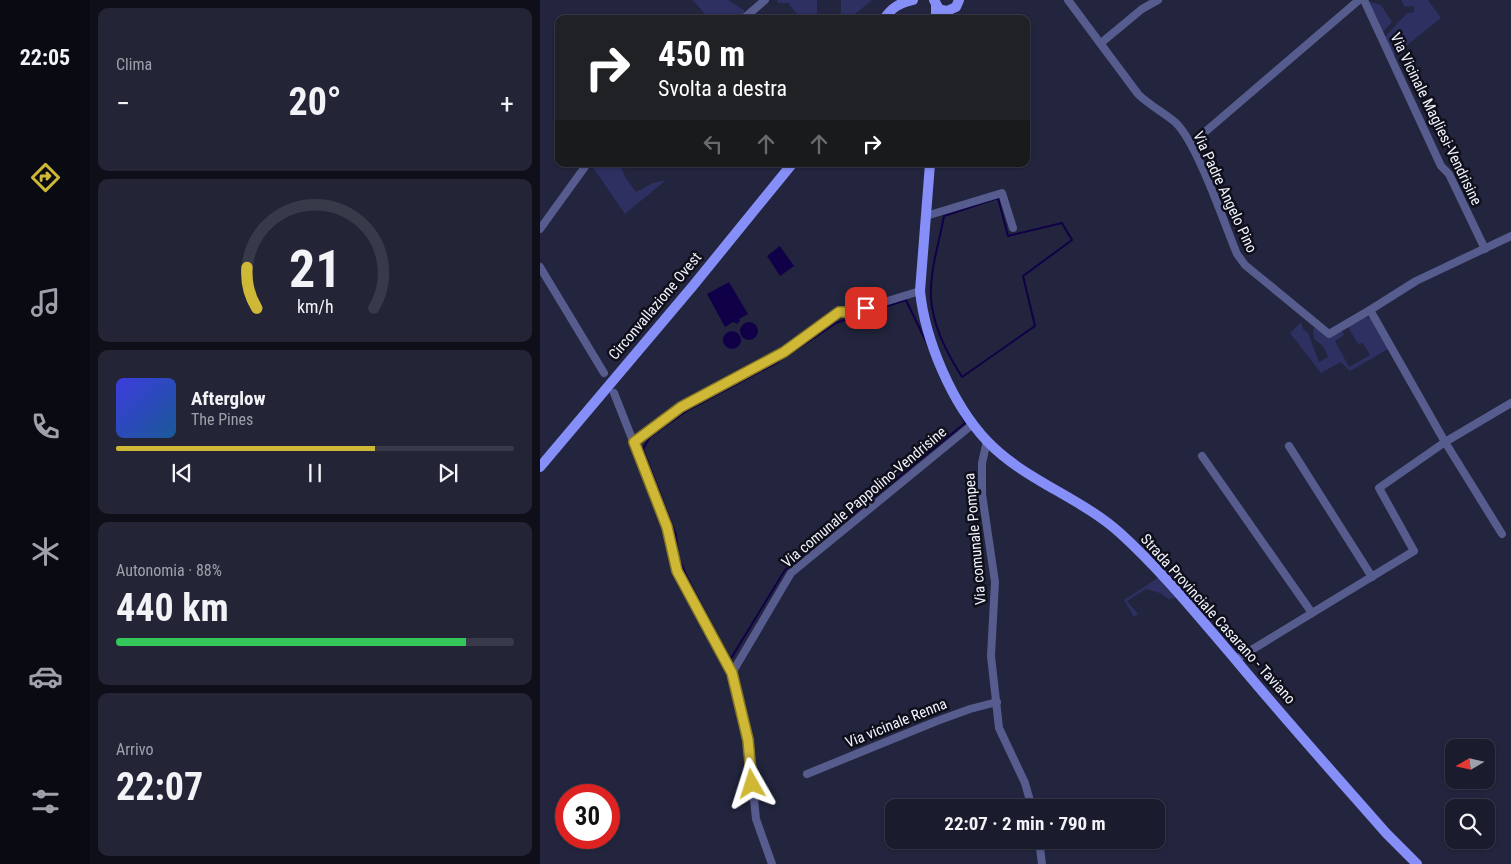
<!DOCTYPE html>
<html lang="it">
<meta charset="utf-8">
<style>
:root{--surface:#1a1c2e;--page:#232536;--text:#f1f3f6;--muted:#9fa1aa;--line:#383a4a;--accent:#d0b837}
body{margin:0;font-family:"Roboto Condensed",sans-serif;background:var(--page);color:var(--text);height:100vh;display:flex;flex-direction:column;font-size:19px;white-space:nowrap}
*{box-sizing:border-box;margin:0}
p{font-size:16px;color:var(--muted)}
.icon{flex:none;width:28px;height:28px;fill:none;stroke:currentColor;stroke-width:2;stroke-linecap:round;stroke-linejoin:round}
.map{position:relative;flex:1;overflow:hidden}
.panel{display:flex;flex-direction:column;gap:8px;padding:8px;background:#0e0f19;width:450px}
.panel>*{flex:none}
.banner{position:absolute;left:15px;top:15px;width:475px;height:152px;border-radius:10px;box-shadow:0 1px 4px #0004,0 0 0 1px var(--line);background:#202124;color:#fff;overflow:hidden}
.needle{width:32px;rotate:261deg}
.controls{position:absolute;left:905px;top:739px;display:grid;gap:10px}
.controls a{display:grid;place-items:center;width:50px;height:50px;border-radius:10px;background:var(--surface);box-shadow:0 1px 4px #0004,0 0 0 1px var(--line);font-size:25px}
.speed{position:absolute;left:15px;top:784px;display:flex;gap:10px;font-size:25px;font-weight:700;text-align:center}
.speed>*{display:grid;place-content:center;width:65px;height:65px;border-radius:50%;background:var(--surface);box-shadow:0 1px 4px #0004,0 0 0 1px var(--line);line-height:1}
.speed .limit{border:8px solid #d22;background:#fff;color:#111}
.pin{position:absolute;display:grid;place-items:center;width:42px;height:42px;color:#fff;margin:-21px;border-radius:10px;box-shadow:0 2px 8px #0006}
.me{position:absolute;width:55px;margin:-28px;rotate:354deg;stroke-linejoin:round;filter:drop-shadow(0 0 4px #0008)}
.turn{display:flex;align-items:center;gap:18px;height:105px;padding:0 20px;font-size:22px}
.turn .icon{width:65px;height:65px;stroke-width:2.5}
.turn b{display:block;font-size:35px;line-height:42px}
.lanes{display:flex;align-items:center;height:48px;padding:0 20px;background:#0003;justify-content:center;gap:25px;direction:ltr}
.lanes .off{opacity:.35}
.big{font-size:38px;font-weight:700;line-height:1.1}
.panel .tile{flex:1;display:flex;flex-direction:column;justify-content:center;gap:8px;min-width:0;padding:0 18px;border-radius:10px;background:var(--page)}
.panel .dial{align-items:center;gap:0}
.dial svg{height:130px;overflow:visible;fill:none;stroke:var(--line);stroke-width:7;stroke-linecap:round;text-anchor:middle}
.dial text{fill:var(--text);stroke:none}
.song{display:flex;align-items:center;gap:15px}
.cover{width:60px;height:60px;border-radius:8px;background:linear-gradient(135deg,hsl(240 70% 55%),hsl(210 70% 35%))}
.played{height:5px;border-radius:2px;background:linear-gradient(90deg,var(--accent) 65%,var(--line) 65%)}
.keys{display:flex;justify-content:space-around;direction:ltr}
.heat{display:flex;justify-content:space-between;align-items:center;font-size:28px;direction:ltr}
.charge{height:8px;border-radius:4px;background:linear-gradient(90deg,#34c759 88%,var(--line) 0)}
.trip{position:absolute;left:345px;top:799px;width:280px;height:50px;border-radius:10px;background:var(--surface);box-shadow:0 1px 4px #0004,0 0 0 1px var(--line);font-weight:700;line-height:50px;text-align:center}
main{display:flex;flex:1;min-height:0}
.tab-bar{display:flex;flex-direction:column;width:90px;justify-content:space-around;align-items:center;background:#0a0b12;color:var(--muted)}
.tab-bar .icon{width:35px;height:35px}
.tab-bar .selected{color:var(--accent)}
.tab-bar b{font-size:22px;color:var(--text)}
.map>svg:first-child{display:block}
.green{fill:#2d3060}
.water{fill:#100048}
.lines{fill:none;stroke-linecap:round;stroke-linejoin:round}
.stream{stroke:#100048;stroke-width:2}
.minor{stroke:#575c8f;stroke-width:8}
.major{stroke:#868ef8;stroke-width:10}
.route-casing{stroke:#877824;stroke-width:12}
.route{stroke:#d0b837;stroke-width:9}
.labels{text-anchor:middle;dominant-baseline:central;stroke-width:5;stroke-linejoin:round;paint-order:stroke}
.street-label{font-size:15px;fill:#f1f3fd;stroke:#0e0f1a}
</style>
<main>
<nav class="tab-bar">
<b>22:05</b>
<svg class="icon selected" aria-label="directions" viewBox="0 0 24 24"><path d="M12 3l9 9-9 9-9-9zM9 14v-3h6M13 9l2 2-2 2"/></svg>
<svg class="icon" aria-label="music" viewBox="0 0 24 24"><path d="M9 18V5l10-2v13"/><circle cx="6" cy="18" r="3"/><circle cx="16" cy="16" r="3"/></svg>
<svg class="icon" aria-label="phone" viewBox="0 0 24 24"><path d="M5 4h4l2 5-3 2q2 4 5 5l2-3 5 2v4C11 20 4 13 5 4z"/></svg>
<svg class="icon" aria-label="climate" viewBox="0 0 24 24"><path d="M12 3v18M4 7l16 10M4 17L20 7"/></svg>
<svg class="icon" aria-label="car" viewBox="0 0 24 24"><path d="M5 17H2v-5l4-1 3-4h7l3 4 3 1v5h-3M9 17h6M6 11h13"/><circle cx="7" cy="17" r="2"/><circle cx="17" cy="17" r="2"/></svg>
<svg class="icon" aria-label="filters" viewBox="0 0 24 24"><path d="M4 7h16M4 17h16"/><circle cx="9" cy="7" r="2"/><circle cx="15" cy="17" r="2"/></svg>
</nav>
<section class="panel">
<div class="tile"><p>Clima</p>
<div class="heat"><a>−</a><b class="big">20°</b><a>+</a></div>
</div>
<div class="tile dial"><svg viewBox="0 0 100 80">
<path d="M14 69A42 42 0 1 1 86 69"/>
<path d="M14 69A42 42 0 0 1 8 44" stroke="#d0b837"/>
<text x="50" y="56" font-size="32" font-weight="700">21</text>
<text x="50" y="72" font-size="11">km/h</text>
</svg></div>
<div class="tile">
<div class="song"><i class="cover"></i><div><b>Afterglow</b><p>The Pines</p></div></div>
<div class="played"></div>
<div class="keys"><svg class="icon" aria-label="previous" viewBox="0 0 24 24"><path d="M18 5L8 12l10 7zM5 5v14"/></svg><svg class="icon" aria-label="pause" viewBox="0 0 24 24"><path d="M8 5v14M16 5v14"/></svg><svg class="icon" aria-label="next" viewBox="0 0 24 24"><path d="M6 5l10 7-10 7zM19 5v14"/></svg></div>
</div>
<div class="tile"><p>Autonomia · 88%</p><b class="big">440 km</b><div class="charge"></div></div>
<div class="tile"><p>Arrivo</p><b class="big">22:07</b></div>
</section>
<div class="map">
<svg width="971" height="864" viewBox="0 0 971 864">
<rect width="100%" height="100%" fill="#22253d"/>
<g class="green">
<polygon points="153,0 188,0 204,10 204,13 197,19 169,19"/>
<polygon points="237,0 277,0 277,19 261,19 248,3 238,3"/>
<polygon points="301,0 332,0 309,19 301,19"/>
<polygon points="861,0 888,0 901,18 852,57 845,37 867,13 874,12 874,6 865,7"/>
<polygon points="827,1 841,5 852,22 843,32 840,31"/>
<polygon points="54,164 80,164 85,177 96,192 113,183 126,180 85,214 52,166"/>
<polygon points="826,317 830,318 848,349 810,371 801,362 781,373 750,333 761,322 763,329 768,333 779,362 788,357 783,346 774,339 773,329 776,327 789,338 802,330 804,335 795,341 809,367 830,355 823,343 818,344 808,327"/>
<polygon points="619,577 635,595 635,598 629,599 620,593 606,589 587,601 598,614 594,617 584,600"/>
</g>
<g class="water">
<polygon points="240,246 254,266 240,276 227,256"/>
<polygon points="189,282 208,314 199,319 200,321 197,324 193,322 185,327 167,294"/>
<circle cx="209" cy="331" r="9"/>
<circle cx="192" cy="340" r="9"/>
</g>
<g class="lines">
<g class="stream">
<path d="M458 198 468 236 522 223 532 240 483 276 495 326 422 377C409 356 396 333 392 307 387 279 399 244 404 216Z"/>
<polygon points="366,300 425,423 245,570 190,660 147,577 138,556 136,535 103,449 110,437 148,410 238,362 296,323"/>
</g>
<g class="minor">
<path d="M528 0 598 94C609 105 623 112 635 122 657 142 684 223 697 254L705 265 789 334 830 310 905 442 971 403"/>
<polyline points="824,0 901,166 909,174 945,249"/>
<polyline points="203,19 225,0"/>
<polyline points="561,43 602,9 618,0"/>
<polyline points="651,144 819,0"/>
<polyline points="386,216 462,193 473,228"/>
<polyline points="0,229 47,164"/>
<polyline points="0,267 64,373"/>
<polyline points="830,310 876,281 971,236"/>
<polyline points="74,393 127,527 137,571 192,673 208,740 216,819 232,864"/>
<polyline points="447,441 442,463 442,494 455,582 451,656 459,728 485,783 492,808"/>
<polyline points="94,442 141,407 244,352 299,312 312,312 380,291"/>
<polyline points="749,446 832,577"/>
<polyline points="662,456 772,613"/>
<polyline points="695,660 874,551 839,488 905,442 962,534"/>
<polyline points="192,673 251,573 433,424"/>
<polyline points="267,774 397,721 430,709 457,702"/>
<polyline points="499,840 502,864"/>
</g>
<g class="major">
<polyline points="394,0 399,9 407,11 416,7 419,0"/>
<path d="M344 19C352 7 360 3 373 0"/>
<polyline points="396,19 396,6"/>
<path d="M390 164 380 291C385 340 412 404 447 441 484 480 540 497 580 533 622 571 658 616 695 659 744 718 795 775 846 833L877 864"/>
<polyline points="0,467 152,287 252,164"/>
</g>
</g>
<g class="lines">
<g class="route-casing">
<polyline id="route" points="212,784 208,740 192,673 137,571 127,527 94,442 141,407 244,352 299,312 312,312 326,308"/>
</g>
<use href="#route" class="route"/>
</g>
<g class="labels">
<g class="street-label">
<text transform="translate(896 119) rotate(64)">Via Vicinale Magliesi-Vendrisine</text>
<text transform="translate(685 192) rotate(65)">Via Padre Angelo Pino</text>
<text transform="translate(115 306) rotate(-50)">Circonvallazione Ovest</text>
<text transform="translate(324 497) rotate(-40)">Via comunale Pappolino-Vendrisine</text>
<text transform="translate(435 539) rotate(-95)">Via comunale Pompea</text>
<text transform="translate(678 619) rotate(48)">Strada Provinciale Casarano - Taviano</text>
<text transform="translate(356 723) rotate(-22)">Via vicinale Renna</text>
</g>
</g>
</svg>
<div class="controls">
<a><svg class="needle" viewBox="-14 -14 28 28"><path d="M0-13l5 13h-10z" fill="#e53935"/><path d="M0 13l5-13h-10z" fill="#9fa1aa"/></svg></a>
<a><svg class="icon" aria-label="search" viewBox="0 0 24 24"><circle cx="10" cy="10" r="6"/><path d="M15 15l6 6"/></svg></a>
</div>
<div class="speed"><div class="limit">30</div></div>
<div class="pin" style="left:326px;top:308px;background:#d93025"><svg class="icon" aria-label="arrive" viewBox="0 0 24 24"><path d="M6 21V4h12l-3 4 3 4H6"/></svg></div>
<svg class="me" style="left:212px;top:784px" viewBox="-20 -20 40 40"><path d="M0-17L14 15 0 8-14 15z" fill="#d0b837" stroke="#fff" stroke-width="4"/></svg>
<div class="trip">22:07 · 2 min · 790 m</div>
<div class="banner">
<div class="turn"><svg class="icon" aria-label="right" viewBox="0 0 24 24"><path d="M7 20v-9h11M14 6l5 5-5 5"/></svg><div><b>450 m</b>Svolta a destra</div></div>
<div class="lanes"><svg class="icon off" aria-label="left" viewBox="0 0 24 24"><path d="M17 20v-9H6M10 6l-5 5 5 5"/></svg><svg class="icon off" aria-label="ahead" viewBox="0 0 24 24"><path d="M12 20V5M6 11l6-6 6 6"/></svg><svg class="icon off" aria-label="ahead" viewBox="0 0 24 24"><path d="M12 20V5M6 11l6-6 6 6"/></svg><svg class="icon" aria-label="right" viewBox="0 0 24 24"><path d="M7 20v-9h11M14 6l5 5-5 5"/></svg></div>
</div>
</div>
</main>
